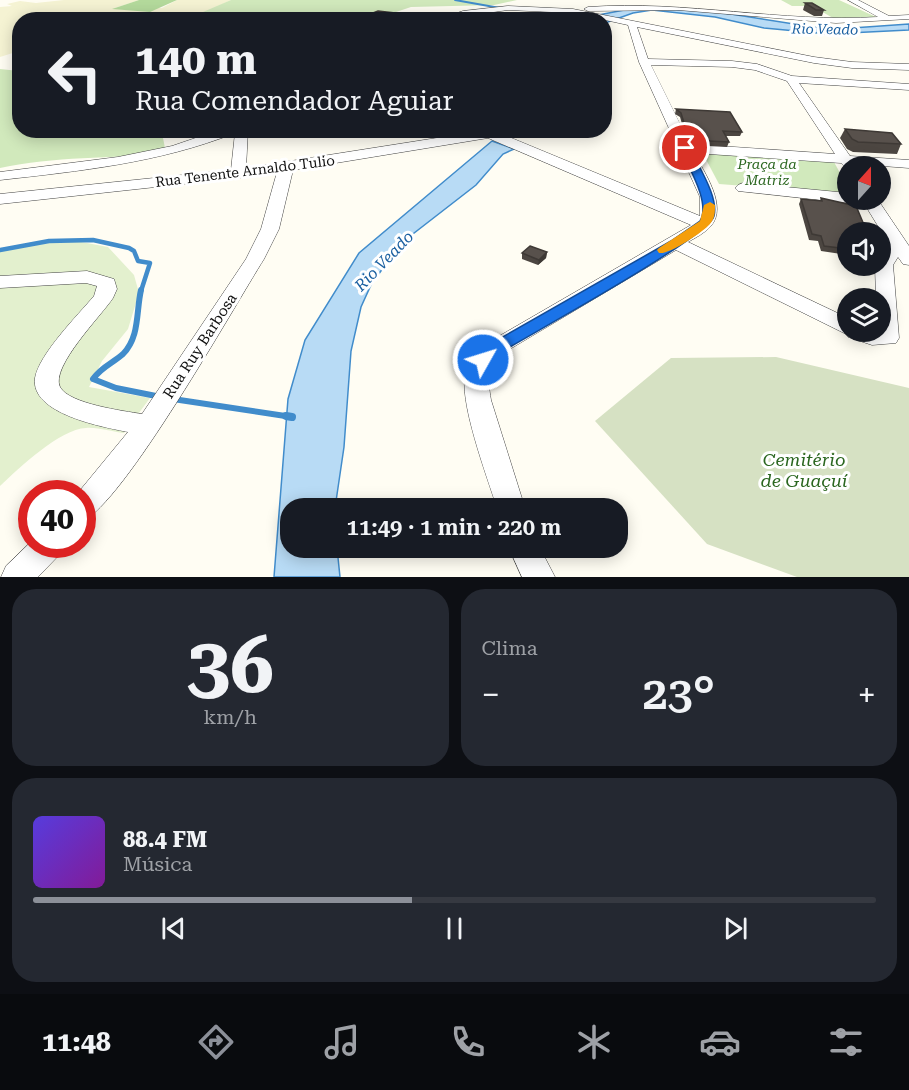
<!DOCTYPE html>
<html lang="pt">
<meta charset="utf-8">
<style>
:root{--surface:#171b24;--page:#242831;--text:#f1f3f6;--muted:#9ea1a6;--line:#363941;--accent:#8c9099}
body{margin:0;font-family:"Roboto Serif",serif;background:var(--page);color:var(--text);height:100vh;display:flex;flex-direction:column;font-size:22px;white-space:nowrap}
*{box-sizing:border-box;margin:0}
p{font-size:20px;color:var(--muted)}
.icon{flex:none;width:33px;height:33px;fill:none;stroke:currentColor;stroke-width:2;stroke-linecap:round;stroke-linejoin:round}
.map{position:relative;height:577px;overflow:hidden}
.sheet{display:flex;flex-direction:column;gap:12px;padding:12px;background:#0d0f14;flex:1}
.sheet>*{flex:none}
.top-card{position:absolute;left:12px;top:12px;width:600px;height:126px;border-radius:24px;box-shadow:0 3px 15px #0003;background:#171b24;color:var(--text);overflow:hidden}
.needle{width:39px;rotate:21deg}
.tools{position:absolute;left:837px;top:156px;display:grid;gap:12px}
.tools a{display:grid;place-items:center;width:54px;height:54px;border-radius:50%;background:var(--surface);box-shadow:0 3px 15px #0003;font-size:30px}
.speed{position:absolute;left:18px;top:480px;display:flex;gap:12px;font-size:30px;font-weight:700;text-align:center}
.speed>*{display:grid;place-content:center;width:78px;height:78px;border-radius:50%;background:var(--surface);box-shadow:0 3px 15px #0003;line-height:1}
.speed .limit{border:9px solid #d22;background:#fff;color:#111}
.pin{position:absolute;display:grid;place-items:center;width:51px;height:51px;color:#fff;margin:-26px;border:3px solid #fff;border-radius:50%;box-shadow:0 2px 6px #0007}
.me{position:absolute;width:66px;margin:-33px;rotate:51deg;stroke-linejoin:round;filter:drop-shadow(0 0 4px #0008)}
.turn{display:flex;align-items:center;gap:21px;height:126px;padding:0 24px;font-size:27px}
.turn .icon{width:78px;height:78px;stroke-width:2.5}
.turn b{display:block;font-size:42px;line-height:51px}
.big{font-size:45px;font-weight:600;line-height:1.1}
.sheet .tile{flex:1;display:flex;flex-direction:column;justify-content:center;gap:9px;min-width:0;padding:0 21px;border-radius:24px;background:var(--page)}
.sheet .dial{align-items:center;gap:0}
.dial b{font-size:78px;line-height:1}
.song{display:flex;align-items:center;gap:18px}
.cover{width:72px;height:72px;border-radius:9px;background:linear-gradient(135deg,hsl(250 70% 55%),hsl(290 70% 35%))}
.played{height:6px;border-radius:3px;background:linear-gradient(90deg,var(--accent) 45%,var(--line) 45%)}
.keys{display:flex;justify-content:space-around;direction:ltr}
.heat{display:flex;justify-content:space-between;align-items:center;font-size:33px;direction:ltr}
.sheet .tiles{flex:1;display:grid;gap:12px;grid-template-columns:1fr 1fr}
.tile:last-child{grid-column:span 2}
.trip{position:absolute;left:280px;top:498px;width:348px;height:60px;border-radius:24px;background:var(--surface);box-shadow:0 3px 15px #0003;font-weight:600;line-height:60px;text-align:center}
.tab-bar{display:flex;height:96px;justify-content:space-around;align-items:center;background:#090b0e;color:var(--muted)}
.tab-bar .icon{width:42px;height:42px}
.tab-bar .current{color:var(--accent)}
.tab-bar b{font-size:27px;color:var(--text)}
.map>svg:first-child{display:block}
.farmland{fill:#f5f3d3}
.green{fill:#d1e9bc}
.forest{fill:#b4da9c}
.cemetery{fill:#d6e1c3}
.pitch{fill:#e3f0ce}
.water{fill:#b8dbf5;stroke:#418ccb;stroke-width:1.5}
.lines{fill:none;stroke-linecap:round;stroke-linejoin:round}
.stream-far3{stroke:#418ccb;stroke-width:2}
.stream-far2{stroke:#418ccb;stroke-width:4.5}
.stream-far1{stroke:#418ccb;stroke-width:6}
.stream{stroke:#418ccb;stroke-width:8}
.minor-casing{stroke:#434343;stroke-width:1}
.minor{fill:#fff;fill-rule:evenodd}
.wall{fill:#4c4641}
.shaded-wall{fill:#3e3935}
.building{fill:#58514c;stroke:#3e3935;stroke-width:1.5}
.route{fill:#1a73e8;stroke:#114b97;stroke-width:1.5}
.slow{fill:#f59e0b}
.labels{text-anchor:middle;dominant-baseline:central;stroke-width:6;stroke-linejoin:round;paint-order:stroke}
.far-water-label{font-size:14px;font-style:italic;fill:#1a5fa0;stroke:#fff}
.far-park-label{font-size:14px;font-style:italic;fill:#2b6720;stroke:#fff}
.far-street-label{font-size:14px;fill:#101010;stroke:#fff}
.street-label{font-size:15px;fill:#101010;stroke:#fff}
.water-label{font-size:16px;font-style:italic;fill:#1a5fa0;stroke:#fff}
.near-park-label{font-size:18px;font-style:italic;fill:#2b6720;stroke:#fff}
</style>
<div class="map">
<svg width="909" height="577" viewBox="0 0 909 577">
<rect width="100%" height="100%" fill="#fffdf3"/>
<polygon class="farmland" points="64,0 139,0 115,8 162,8 177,0 231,0 193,19 145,15 120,20 20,20 19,51 0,57 0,7 12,6 7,4 20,1 36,3"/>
<g class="green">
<polygon points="231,0 517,0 494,5 411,7 375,19 193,20 203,12"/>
<polygon points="781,0 839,0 876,17 833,18 812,6 792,6"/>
<path d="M0 69 19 71 20 130 176 131 162 133 166 153C111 159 54 156 0 168Z"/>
<polygon points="702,152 834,162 847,186 847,194 719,184"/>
</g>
<polygon class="forest" points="139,0 177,0 150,12 112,9"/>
<polygon class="cemetery" points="776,357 909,388 909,577 797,577 707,544 595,421 671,358"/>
<path class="pitch" d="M71 240 108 247 134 275 139 293 128 329 102 361 89 387 150 398 124 433C112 432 98 427 86 428 60 429 19 468 0 486V250Z"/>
<g class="water">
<polygon points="640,7 718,12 813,27 852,28 909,24 909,30 828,34 764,28 715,17 652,10 633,13 605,23 604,20 572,20"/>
<polygon points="492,141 514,149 503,154 476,185 400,244 371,285 361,307 351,351 344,447 335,508 291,508 291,548 337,548 340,577 274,577 288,399 305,340 359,253"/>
</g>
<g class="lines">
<polyline class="stream-far3" points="455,0 500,8"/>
<polyline class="stream-far2" points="0,250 49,241 93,240 129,248 134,251 138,261 150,263 141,291"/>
<g class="stream-far1">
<path d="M141 290C136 311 140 337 123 354 113 363 101 367 93 379L116 388 161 397"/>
<polyline points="173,399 292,417"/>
</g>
<polyline class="stream" points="286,416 292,417"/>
<g class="minor-casing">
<g id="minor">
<path d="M848 0H858L889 16 909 15V19L836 23 678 10 588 11 584 9 588 7C686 0 781 23 878 17Z"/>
<path d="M508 6 573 9 814 57 852 62 909 64V70L852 68 814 63 637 27 648 59 732 61 757 64 792 76 909 84V90L799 83 850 156 909 160V168L856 164 857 166H848V170L841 163 694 153C704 172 728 206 711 226 705 233 695 238 688 242L848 318V332H880V298H876L875 266H880V257L889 244 862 200H878L909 246V265L903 264 898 257 893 265 899 338 896 343 872 345 848 337 846 334 676 250 505 352C487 369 487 376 491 400L525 508H497C488 479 457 398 466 371 470 359 480 350 489 342L691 225 488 138 293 170 279 229 264 259C235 305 122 506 82 521V494H77L128 432C103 427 30 414 35 378 39 354 78 315 94 296L97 286 86 283 0 288V276L87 271 114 279 117 289 113 298C102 315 50 367 60 387 69 404 124 411 142 414L246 259 261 229 277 172 238 178 0 204V194L231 170 235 133C159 163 80 171 0 180V172L118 157 172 146 219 130H248L246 168 475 132 474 130H492L700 216V197L639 62 628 25 573 13 508 10 436 20 463 11ZM651 65 732 67 755 70 787 81 835 154 690 144Z"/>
<polygon points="743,183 848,193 848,200 855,200 848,203 738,191 735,188 738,185"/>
<polygon points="32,541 32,544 64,544 60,554 38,577 1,577 6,566"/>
<polygon points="509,548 540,548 555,577 522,577"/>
</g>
</g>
<use href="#minor" class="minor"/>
</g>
<g class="wall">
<polygon points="805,3 824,10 822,16 814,16 803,10"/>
<polygon points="373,13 421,20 373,20"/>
<polygon points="676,109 742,132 740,136 725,136 729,142 727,147 688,145 680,117 675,114"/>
<polygon points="845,129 901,144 897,154 853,152 847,149 840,138"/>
<polygon points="821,198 848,232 848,255 821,251 818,241 809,240 799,204 801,199 820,201"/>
<polygon points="547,252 546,258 538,265 522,259 522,253"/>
</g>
<polygon class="shaded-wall" points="547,252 546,258 538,265 539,260"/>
<g class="building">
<polygon points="805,3 812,3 824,10 816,10"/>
<polygon points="378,11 421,16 415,19 373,13"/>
<polygon points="676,109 730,112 742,132 723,131 729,142 689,140 681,113"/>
<polygon points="845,129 892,133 901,144 858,142 852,139"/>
<polygon points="821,198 856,206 867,232 848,232 848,249 824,246 821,236 812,234 801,199 822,201"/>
<polygon points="530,246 547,252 539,260 522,253"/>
</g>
<path class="route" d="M685 145 690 148C698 166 719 197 714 216 710 236 531 334 503 351L489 364H478L476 360 492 343 671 241 700 221C711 203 688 166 680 148Z"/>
<path class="slow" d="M710 202 715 205C715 213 715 218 710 224 703 232 669 255 659 253L657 250 659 248 700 221 704 205Z"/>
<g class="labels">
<g class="far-water-label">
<text transform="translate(825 29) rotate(1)">Rio Veado</text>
</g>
<g class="far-park-label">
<text x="767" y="164">Praça da<tspan x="767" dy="16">Matriz</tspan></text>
</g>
<g class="far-street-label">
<text transform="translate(245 171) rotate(-7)">Rua Tenente Arnaldo Tulio</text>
</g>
<g class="street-label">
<text transform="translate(200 346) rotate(-57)">Rua Ruy Barbosa</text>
</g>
<g class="water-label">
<text transform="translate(384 261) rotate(-46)">Rio Veado</text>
</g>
<g class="near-park-label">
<text x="804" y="459">Cemitério<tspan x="804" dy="21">de Guaçuí</tspan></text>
</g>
</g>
</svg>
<div class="tools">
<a><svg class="needle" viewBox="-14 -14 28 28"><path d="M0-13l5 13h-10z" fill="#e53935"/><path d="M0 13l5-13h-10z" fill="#9ea1a6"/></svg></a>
<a><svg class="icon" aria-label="sound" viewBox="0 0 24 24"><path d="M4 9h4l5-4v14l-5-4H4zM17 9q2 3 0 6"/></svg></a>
<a><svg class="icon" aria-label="layers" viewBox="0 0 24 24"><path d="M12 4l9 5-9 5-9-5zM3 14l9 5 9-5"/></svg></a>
</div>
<div class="speed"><div class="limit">40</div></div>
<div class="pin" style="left:685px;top:148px;background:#d93025"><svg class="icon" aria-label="arrive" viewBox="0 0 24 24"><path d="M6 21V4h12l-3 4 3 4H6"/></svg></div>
<svg class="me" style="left:483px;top:360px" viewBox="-20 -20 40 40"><circle r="17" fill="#1a73e8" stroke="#fff" stroke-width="3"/><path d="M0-11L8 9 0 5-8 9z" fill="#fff"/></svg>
<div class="trip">11:49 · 1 min · 220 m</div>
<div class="top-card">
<div class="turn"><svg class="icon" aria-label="left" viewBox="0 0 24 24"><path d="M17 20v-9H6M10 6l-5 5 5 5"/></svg><div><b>140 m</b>Rua Comendador Aguiar</div></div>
</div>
</div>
<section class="sheet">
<div class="tiles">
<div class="tile dial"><b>36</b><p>km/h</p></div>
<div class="tile"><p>Clima</p>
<div class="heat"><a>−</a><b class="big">23°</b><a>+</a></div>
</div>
<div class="tile">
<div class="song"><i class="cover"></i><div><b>88.4 FM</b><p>Música</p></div></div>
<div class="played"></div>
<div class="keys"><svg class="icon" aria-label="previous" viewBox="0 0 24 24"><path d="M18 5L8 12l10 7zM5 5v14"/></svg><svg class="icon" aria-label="pause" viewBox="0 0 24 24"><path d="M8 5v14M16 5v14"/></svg><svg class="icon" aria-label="next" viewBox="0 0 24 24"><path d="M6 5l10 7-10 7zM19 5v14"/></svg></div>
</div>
</div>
</section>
<nav class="tab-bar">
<b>11:48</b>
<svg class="icon current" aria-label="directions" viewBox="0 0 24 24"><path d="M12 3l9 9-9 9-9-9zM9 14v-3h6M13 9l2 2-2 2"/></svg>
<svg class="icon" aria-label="music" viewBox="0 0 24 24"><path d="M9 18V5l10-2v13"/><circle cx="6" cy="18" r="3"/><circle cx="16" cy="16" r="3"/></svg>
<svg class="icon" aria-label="phone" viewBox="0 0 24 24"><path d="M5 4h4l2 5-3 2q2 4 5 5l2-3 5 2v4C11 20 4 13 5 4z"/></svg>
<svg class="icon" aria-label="climate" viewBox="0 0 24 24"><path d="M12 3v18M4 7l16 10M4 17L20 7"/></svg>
<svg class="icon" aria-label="car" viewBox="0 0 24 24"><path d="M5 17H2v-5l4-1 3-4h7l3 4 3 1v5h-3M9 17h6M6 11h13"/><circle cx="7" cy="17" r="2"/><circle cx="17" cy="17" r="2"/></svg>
<svg class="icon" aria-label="filters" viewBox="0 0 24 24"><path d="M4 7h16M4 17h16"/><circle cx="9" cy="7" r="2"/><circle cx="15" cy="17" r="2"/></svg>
</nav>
